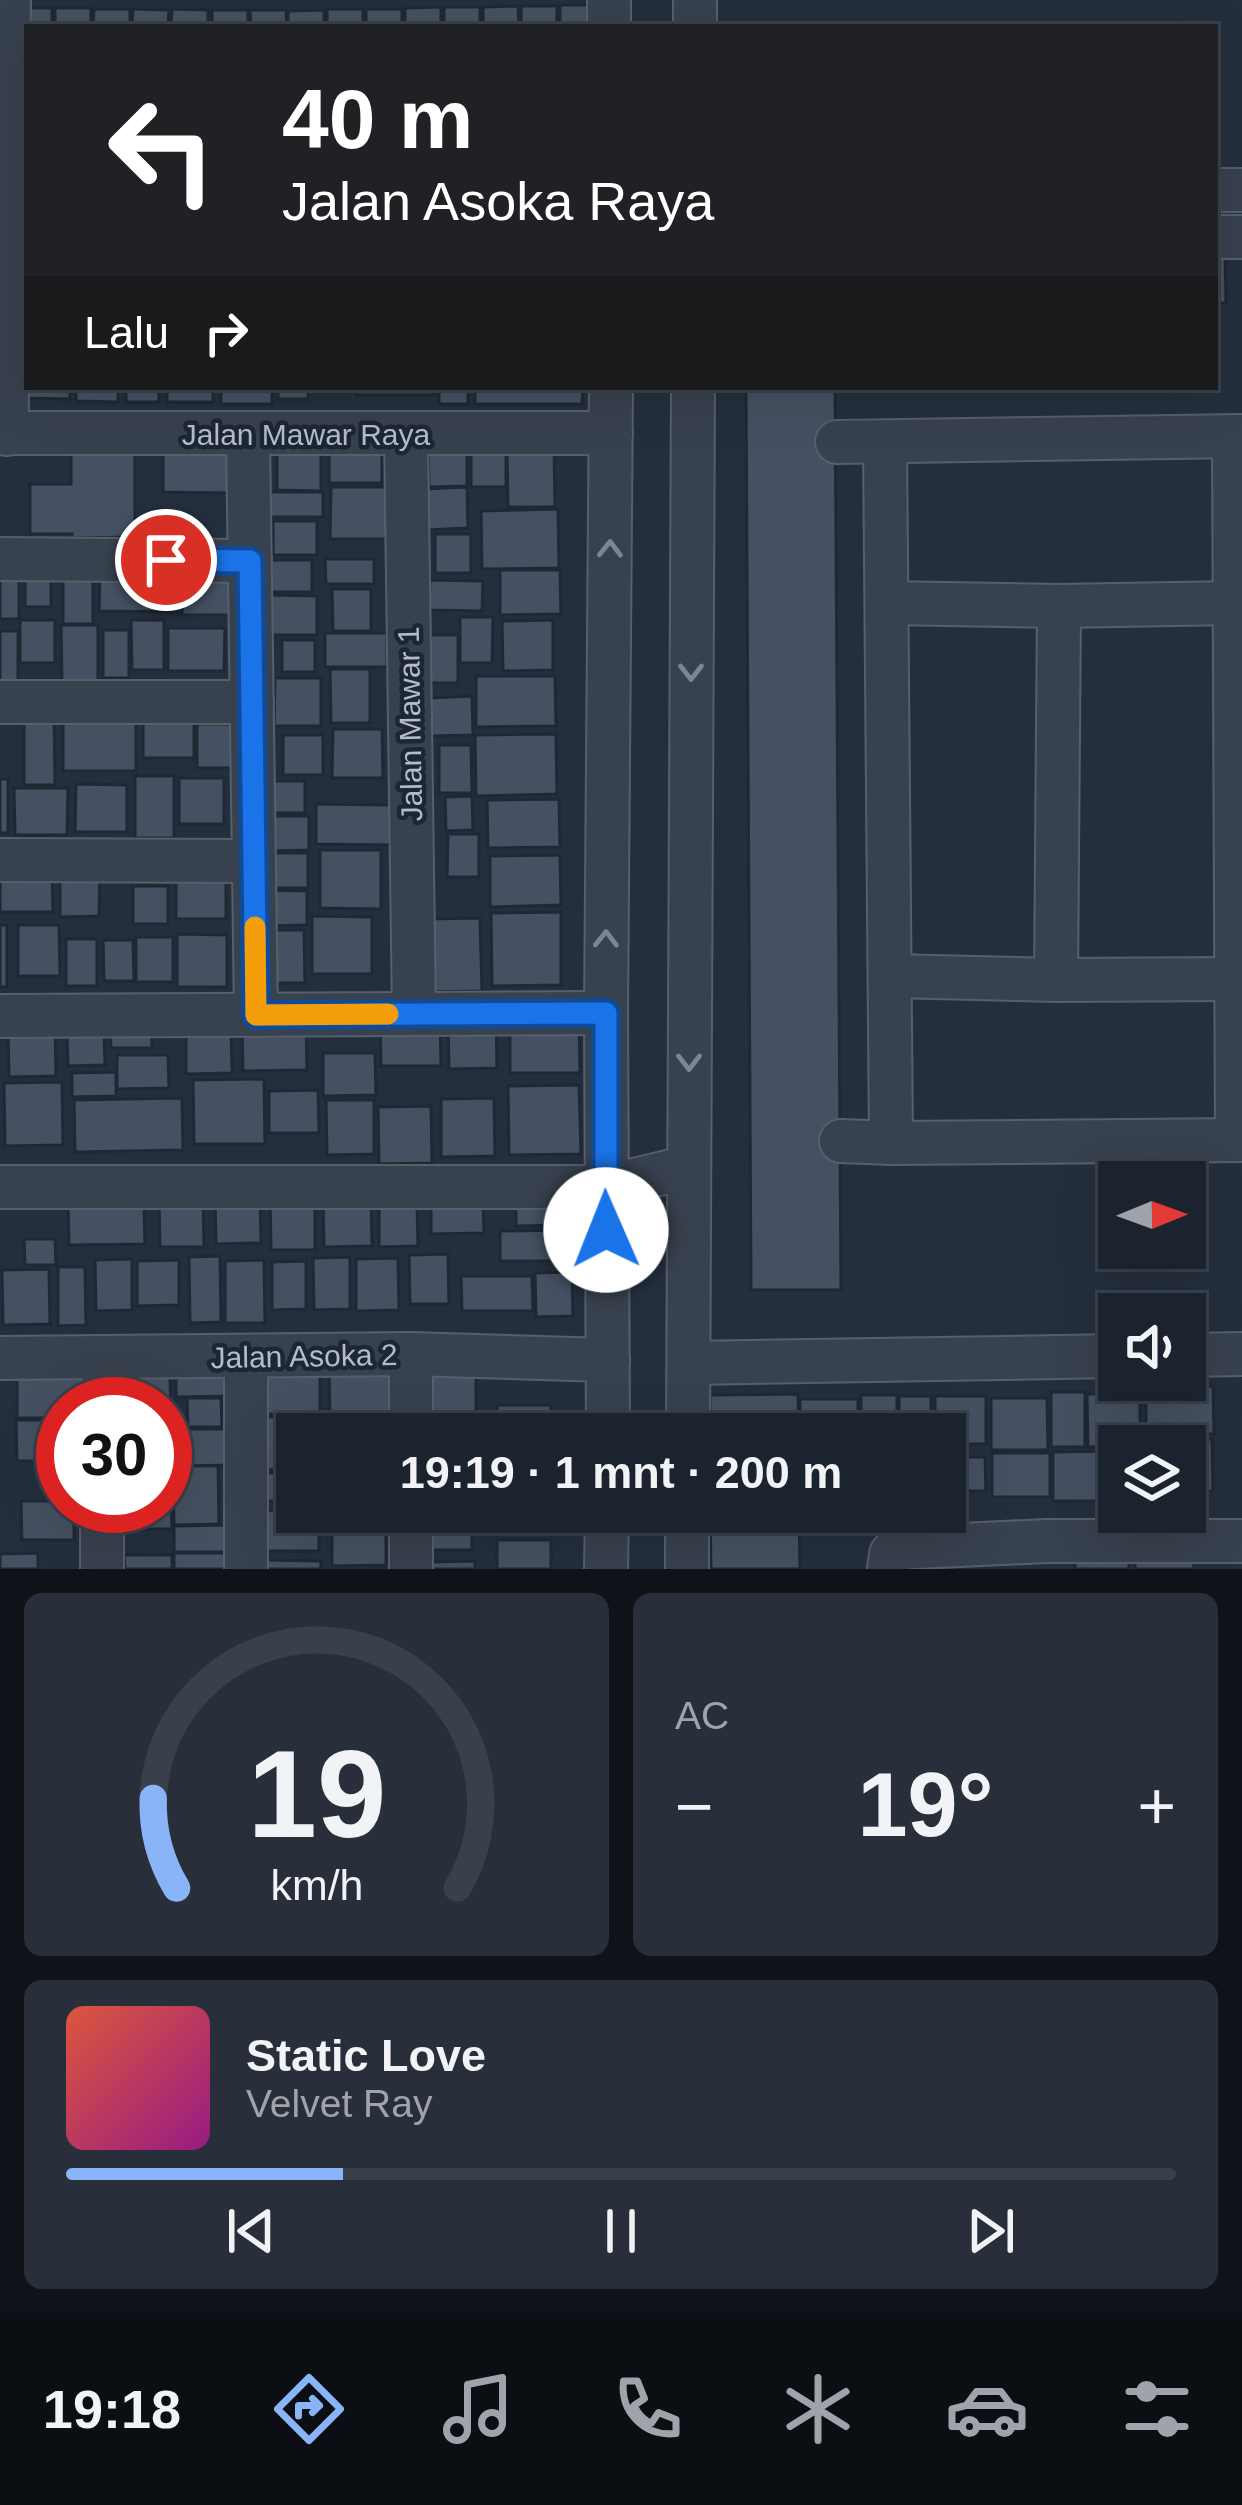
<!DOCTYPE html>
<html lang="id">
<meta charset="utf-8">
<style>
:root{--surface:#1b232e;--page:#282f3a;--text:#f1f3f6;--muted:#a0a4aa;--line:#39404a;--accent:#8ab4f8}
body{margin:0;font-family:Arial,sans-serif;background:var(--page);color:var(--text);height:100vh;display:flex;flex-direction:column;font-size:45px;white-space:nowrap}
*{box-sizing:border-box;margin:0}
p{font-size:39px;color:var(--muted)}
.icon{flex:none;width:66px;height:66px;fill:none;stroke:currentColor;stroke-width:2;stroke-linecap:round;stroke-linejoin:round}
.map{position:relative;height:1569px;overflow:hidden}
.panel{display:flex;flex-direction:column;gap:24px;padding:24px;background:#0f1319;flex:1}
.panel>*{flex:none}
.hud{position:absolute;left:24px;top:24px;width:1194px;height:366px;border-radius:0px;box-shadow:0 12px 48px #0002,0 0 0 3px var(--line);background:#202124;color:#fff;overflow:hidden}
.needle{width:78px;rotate:89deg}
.tools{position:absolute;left:1098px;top:1161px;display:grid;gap:24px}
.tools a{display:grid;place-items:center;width:108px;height:108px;border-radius:0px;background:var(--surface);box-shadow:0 12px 48px #0002,0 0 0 3px var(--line);font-size:60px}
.speed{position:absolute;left:36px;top:1377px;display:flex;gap:24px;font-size:60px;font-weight:700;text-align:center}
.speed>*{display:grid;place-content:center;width:156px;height:156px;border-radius:50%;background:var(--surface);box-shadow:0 12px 48px #0002,0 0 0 3px var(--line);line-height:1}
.speed .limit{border:18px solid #d22;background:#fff;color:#111}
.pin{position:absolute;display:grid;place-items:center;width:102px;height:102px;color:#fff;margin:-51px;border:6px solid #fff;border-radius:50%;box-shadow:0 3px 12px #0007}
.me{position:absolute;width:132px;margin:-66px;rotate:359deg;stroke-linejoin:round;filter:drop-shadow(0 0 9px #0008)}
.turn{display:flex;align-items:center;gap:42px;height:252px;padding:0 60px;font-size:54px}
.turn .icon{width:156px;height:156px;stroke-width:2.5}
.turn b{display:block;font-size:84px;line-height:102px}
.then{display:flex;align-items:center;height:114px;padding:0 60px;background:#0003;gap:24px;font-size:45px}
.big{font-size:90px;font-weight:800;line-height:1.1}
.panel .card{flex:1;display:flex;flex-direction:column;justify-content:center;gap:18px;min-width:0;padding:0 42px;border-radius:18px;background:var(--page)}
.panel .dial{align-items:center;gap:0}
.dial svg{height:312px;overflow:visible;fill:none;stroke:var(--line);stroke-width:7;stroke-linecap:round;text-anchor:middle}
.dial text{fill:var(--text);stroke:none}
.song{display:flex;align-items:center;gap:36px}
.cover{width:144px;height:144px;border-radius:18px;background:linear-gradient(135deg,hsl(10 70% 55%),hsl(310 70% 35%))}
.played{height:12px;border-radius:6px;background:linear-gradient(90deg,var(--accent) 25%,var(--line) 25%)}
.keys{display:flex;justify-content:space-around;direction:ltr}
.heat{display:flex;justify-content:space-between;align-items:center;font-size:66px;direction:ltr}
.panel .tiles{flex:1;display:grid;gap:24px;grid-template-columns:1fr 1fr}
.card:last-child{grid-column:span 2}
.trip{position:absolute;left:276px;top:1413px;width:690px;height:120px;border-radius:0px;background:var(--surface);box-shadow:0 12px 48px #0002,0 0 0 3px var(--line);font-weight:800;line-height:120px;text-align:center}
.menu{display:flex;height:192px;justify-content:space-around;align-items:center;background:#0b0e12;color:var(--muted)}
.menu .icon{width:84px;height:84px}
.menu .on{color:var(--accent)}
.menu b{font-size:54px;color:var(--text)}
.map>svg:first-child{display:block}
.building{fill:#455162;stroke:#1f2835;stroke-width:3}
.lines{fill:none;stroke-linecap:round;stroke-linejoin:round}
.minor-casing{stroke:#565f6c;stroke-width:46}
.minor{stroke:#38414e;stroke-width:42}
.oneway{stroke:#7c8592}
.route-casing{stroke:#114b97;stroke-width:30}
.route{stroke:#1a73e8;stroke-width:21}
.slow{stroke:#f59e0b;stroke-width:21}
.labels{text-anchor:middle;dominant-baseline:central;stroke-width:9;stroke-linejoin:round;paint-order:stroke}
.street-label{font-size:30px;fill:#b4bcc9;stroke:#1d2633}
</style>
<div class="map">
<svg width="1242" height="1569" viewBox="0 0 1242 1569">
<rect width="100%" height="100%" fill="#242f3e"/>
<g class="building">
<rect x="560" y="5" width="36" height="22"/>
<polygon points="518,6 519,27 483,27 483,7"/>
<rect x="521" y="6" width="36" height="21"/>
<polygon points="441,7 441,27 405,27 405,8"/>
<rect x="444" y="7" width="36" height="20"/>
<polygon points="16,8 52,8 52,27 27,27"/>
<rect x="55" y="8" width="36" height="19"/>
<polygon points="94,9 130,9 130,27 93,27"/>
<polygon points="133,9 169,10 168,27 132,27"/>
<polygon points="172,9 208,10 208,27 171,27"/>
<rect x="327" y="9" width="36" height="18"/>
<rect x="366" y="9" width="36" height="18"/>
<rect x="212" y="10" width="36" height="17"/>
<polygon points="250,10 286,10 287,27 251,27"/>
<polygon points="324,10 324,27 288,27 288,11"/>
<polygon points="1215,250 1225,250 1226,303 1215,303"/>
<polygon points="27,387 70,387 70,399 24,398"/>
<polygon points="76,387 118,387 118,402 76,401"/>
<rect x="126" y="387" width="33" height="15"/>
<rect x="167" y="387" width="46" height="15"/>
<rect x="221" y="387" width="51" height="17"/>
<rect x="278" y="387" width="30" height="12"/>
<rect x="357" y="387" width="77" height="8"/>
<rect x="439" y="387" width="29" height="17"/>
<polygon points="475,387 583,387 582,404 475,404"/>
<polygon points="746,387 835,387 841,1290 751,1290"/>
<polygon points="277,434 321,435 321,491 277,490"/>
<polygon points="467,435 467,486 429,487 428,436"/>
<polygon points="506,438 506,487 471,487 471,439"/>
<rect x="329" y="441" width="53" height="42"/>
<polygon points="163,446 230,446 231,493 163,492"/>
<polygon points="507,446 554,446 555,507 508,507"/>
<polygon points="135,448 135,537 72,538 72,534 30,534 30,484 71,484 71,449"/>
<polygon points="331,487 388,487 388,539 330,539"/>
<polygon points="467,487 468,528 426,530 424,489"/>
<rect x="268" y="492" width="55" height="25"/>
<polygon points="558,509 559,568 482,569 481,511"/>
<rect x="273" y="521" width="44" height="34"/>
<rect x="435" y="534" width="36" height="39"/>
<polygon points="325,559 374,559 374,584 326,584"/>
<rect x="271" y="560" width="41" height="32"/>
<rect x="63" y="563" width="30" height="61"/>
<rect x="0" y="565" width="19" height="54"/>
<polygon points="183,567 231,568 231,615 182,615"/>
<polygon points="500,570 560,570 561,614 500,615"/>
<polygon points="100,571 176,571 176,612 99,611"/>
<rect x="25" y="573" width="26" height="34"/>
<polygon points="430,580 483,581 482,611 429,610"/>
<polygon points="332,589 371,589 371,631 333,631"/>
<polygon points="269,595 317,596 317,635 269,635"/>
<polygon points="460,617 493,617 492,663 460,663"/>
<rect x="20" y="620" width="35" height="43"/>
<polygon points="131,620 164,620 164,670 132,670"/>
<polygon points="553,620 553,670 503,671 502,621"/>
<polygon points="61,625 98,625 98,682 62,682"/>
<polygon points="168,628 225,628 224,671 168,671"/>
<rect x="103" y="630" width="26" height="48"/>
<rect x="0" y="631" width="18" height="55"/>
<rect x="325" y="633" width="62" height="34"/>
<polygon points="427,635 458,635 458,683 428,683"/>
<rect x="282" y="640" width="33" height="32"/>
<polygon points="330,669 370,669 370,723 331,723"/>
<polygon points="476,676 555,676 556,726 476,727"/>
<polygon points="275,678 321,678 321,726 274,726"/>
<polygon points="472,696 473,735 430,736 430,698"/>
<polygon points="143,707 194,708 194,758 143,758"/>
<polygon points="24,709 54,710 55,785 24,785"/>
<rect x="63" y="711" width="73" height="60"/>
<polygon points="197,724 238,724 237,768 197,768"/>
<polygon points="333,729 382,729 383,778 332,778"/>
<polygon points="556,734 557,794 476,796 475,735"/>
<rect x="283" y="735" width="40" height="40"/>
<polygon points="439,745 471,745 472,793 439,793"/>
<rect x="135" y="776" width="39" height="62"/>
<rect x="179" y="778" width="45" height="46"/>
<rect x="0" y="779" width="8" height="54"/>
<rect x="261" y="781" width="44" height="32"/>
<polygon points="76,784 127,785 127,832 75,832"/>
<polygon points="14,788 68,788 67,835 15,835"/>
<polygon points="472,796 473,830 446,831 445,797"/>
<polygon points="559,799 560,847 488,848 487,800"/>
<polygon points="316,804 391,805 391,845 316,844"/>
<polygon points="266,816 309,816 309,850 266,851"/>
<polygon points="448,834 479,834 479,877 447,877"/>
<polygon points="320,850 381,850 381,909 320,908"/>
<rect x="272" y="853" width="36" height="35"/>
<polygon points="560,855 561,905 490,907 490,856"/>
<polygon points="100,862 99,916 60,917 60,863"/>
<polygon points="0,872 52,872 53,912 0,912"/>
<rect x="176" y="881" width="50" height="38"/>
<rect x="133" y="886" width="35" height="38"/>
<polygon points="263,890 307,891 307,925 262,926"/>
<polygon points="561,912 561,985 492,986 491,913"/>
<polygon points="312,916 372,917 372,974 312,974"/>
<polygon points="480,918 482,991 428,992 427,919"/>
<rect x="0" y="925" width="7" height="62"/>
<polygon points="18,925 59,925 60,976 18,976"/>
<polygon points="265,930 304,930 305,983 264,983"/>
<polygon points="177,934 227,935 227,987 177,987"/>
<rect x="136" y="937" width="37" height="45"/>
<rect x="66" y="939" width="31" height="47"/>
<polygon points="103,940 133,940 134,981 104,981"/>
<polygon points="496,1017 497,1068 449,1069 448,1018"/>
<polygon points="440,1019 441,1066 381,1066 380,1020"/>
<polygon points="110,1021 151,1021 152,1048 111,1048"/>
<polygon points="579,1021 580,1073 510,1073 510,1022"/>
<polygon points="231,1022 232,1073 186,1074 186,1023"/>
<polygon points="306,1026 307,1070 243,1071 242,1027"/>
<polygon points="55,1028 56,1076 9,1077 8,1029"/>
<polygon points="104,1032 105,1065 68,1066 67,1033"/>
<polygon points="323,1053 375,1053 376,1095 323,1096"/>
<polygon points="117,1055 168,1055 169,1088 117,1089"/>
<polygon points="116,1072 116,1096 72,1097 72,1073"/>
<polygon points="264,1079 265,1144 194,1144 193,1080"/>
<polygon points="62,1082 63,1145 5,1146 4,1083"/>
<polygon points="579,1085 581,1154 509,1155 508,1086"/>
<polygon points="318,1090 319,1133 269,1133 269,1091"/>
<polygon points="182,1098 183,1150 75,1152 74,1100"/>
<polygon points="494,1098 495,1156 441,1157 441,1099"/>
<polygon points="326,1100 374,1100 374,1154 327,1155"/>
<polygon points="431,1106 432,1163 379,1164 378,1107"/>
<polygon points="315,1194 315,1250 271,1250 270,1195"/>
<polygon points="215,1195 260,1195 261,1243 216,1244"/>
<polygon points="431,1197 483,1197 484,1233 431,1234"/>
<polygon points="574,1197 575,1225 516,1226 516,1198"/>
<polygon points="323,1199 371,1199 372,1246 324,1247"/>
<polygon points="203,1200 204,1247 160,1247 159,1201"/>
<polygon points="379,1205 417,1205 418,1246 379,1247"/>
<polygon points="144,1206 145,1244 69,1245 68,1207"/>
<polygon points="569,1230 569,1261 500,1261 500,1231"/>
<polygon points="24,1239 55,1239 56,1265 25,1265"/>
<polygon points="448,1254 449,1304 410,1304 409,1255"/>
<polygon points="220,1256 221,1322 190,1323 189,1257"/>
<polygon points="350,1257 350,1309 314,1310 313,1258"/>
<polygon points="398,1258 399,1310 356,1311 356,1259"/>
<polygon points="132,1259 132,1310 96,1311 95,1260"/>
<polygon points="179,1260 179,1305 137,1306 137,1261"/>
<polygon points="264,1260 265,1323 225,1323 225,1261"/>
<polygon points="306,1261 306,1309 272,1310 272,1262"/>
<polygon points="58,1267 85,1267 86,1325 58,1326"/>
<polygon points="49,1269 50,1324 3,1325 2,1270"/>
<polygon points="572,1272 573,1316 536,1317 535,1273"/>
<polygon points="461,1276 532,1276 533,1311 462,1311"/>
<rect x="253" y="1365" width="67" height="49"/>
<polygon points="392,1367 393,1419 330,1419 329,1368"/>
<polygon points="232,1371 232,1396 176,1397 176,1372"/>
<polygon points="120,1372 170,1372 171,1427 165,1427 165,1404 120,1404"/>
<polygon points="17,1374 83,1374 83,1404 63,1404 63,1418 17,1418"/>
<polygon points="422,1375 476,1375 476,1434 423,1434"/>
<polygon points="1146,1386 1213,1386 1214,1434 1146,1434"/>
<rect x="1051" y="1392" width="34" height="55"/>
<polygon points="798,1394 799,1434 710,1434 710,1395"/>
<polygon points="1087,1394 1140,1394 1140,1446 1088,1447"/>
<rect x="861" y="1395" width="36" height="39"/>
<rect x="899" y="1396" width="32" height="38"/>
<polygon points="935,1396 986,1396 986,1444 945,1444 945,1434 935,1434"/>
<polygon points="187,1398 221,1398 222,1427 188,1427"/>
<polygon points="991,1398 1047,1398 1048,1450 991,1450"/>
<rect x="800" y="1399" width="58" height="35"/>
<rect x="497" y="1405" width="54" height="29"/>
<polygon points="257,1417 315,1417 315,1434 297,1434 297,1469 257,1470"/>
<polygon points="16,1420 63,1420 63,1461 17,1461"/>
<rect x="330" y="1423" width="66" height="11"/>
<rect x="165" y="1428" width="6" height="36"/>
<polygon points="173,1429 237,1429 237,1465 173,1466"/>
<polygon points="1142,1439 1212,1439 1213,1491 1185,1491 1185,1446 1142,1446"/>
<polygon points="1119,1451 1119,1501 1053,1501 1053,1452"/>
<rect x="992" y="1453" width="58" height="44"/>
<polygon points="945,1457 985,1457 986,1491 945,1491"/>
<rect x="165" y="1465" width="6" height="28"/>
<polygon points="173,1466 218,1466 219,1524 174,1525"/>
<polygon points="259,1473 297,1473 297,1501 258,1501"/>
<polygon points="171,1493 172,1529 118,1529 118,1506 165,1506 165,1494"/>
<polygon points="21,1501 63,1501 63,1506 74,1506 74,1540 22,1540"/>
<polygon points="261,1510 319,1512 319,1551 261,1551"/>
<polygon points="332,1512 386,1512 386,1565 332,1566"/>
<polygon points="710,1512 799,1512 800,1569 711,1569"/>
<rect x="423" y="1513" width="49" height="37"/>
<polygon points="230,1525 231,1552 174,1552 174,1526"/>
<rect x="497" y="1540" width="54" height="29"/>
<rect x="1075" y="1550" width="54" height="19"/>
<polygon points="1135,1551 1193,1551 1194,1569 1135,1569"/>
<polygon points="38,1553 38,1569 0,1569 0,1554"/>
<rect x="174" y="1553" width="70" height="16"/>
<polygon points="124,1555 172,1555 172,1569 125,1569"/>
<polygon points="259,1560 321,1561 321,1569 259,1569"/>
<polygon points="475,1561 475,1569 430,1569 430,1562"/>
</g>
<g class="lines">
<g class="minor-casing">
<g id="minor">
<polyline points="609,0 609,27"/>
<polyline points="695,0 695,27"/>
<polyline points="1215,190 1242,190"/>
<polyline points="1215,237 1242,237"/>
<polyline points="0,433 611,433"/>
<polyline points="7,434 6,213 9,0"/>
<polyline points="248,434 256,1015"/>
<polyline points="406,434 414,1014"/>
<polyline points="1234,436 1237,1140"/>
<polyline points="837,442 1242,436"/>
<polyline points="885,443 891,1143"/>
<polyline points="0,559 250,561"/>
<polyline points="888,603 1059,606 1234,603"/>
<polyline points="0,702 252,702"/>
<polyline points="0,860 254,861"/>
<polyline points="891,976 1056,980 1236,979"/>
<polyline points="1056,980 1059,606"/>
<polyline points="0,1016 606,1013"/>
<polyline points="841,1141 891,1143 1242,1140"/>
<polyline points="0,1187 606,1187 688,1167"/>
<polyline points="411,1354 411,1434"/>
<polyline points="1185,1355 1242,1354"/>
<polyline points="0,1358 411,1354 608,1360"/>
<polyline points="689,1363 1119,1356"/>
<polyline points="103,1404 104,1359"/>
<polyline points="608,1434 606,1013 611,387"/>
<polyline points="688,1434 693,387"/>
<polyline points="411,1512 411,1569"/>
<polyline points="102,1569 102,1506"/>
<polyline points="246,1569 246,1358"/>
<polyline points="606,1569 607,1512"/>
<polyline points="687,1569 687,1512"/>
<polyline points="889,1569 891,1554 896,1548 1047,1541 1242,1541"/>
</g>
</g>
<use href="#minor" class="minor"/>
</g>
<defs><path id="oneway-chevron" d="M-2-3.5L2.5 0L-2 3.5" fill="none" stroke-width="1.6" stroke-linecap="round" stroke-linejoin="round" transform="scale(3)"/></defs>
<g class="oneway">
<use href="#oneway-chevron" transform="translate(610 549) rotate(-89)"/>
<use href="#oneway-chevron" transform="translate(691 672) rotate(90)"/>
<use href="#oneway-chevron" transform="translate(606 939) rotate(-89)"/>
<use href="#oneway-chevron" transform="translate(689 1062) rotate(90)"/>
</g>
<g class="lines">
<g class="route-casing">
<polyline id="route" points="166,560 250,561 256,1015 606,1013 606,1230"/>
</g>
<use href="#route" class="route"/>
<polyline class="slow" points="255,927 256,1015 388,1014"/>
</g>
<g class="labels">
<g class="street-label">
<text x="306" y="434">Jalan Mawar Raya</text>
<text transform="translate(410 724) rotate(-91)">Jalan Mawar 1</text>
<text transform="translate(304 1356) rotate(-1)">Jalan Asoka 2</text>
</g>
</g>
</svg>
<div class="tools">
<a><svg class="needle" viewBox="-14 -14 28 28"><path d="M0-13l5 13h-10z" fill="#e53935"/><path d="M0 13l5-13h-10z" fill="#a0a4aa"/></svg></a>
<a><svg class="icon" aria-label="sound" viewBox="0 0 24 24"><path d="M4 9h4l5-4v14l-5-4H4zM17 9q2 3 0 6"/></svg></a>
<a><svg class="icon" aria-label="layers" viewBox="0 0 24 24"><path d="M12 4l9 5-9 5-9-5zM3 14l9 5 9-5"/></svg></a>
</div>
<div class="speed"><div class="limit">30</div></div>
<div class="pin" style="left:166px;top:560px;background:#d93025"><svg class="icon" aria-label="arrive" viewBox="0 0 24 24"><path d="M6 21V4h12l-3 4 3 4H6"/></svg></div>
<svg class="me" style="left:606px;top:1230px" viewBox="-20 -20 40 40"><circle r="19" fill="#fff"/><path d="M0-13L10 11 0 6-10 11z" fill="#1a73e8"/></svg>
<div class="trip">19:19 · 1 mnt · 200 m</div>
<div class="hud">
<div class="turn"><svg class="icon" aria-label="left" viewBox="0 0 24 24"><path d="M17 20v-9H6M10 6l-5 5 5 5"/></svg><div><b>40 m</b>Jalan Asoka Raya</div></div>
<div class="then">Lalu<svg class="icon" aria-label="right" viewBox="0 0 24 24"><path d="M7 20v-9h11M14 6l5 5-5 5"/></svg></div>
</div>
</div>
<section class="panel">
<div class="tiles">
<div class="card dial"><svg viewBox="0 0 100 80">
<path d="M14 69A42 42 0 1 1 86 69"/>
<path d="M14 69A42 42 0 0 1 8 46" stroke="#8ab4f8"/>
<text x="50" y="56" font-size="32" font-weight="700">19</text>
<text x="50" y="72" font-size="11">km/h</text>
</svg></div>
<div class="card"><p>AC</p>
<div class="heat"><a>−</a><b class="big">19°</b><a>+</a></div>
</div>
<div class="card">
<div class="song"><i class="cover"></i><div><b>Static Love</b><p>Velvet Ray</p></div></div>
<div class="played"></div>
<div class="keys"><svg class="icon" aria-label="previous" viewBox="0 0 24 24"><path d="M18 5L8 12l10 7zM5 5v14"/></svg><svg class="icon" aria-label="pause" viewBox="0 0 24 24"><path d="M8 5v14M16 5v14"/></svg><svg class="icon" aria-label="next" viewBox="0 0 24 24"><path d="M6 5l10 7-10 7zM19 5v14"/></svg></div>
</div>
</div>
</section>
<nav class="menu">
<b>19:18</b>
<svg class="icon on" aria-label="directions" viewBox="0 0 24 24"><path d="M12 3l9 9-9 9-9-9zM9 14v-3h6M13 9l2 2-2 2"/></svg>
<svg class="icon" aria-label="music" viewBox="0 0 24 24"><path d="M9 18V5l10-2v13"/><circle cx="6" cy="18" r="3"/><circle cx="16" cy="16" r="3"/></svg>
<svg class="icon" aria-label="phone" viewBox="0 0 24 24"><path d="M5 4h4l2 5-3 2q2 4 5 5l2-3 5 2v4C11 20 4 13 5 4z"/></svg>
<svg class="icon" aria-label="climate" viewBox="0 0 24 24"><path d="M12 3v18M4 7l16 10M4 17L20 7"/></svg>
<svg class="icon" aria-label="car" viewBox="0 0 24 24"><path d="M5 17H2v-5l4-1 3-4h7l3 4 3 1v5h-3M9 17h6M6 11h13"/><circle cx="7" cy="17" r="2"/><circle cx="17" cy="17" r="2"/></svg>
<svg class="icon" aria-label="filters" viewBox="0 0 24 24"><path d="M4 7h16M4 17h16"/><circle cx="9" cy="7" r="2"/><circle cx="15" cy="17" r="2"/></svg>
</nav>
